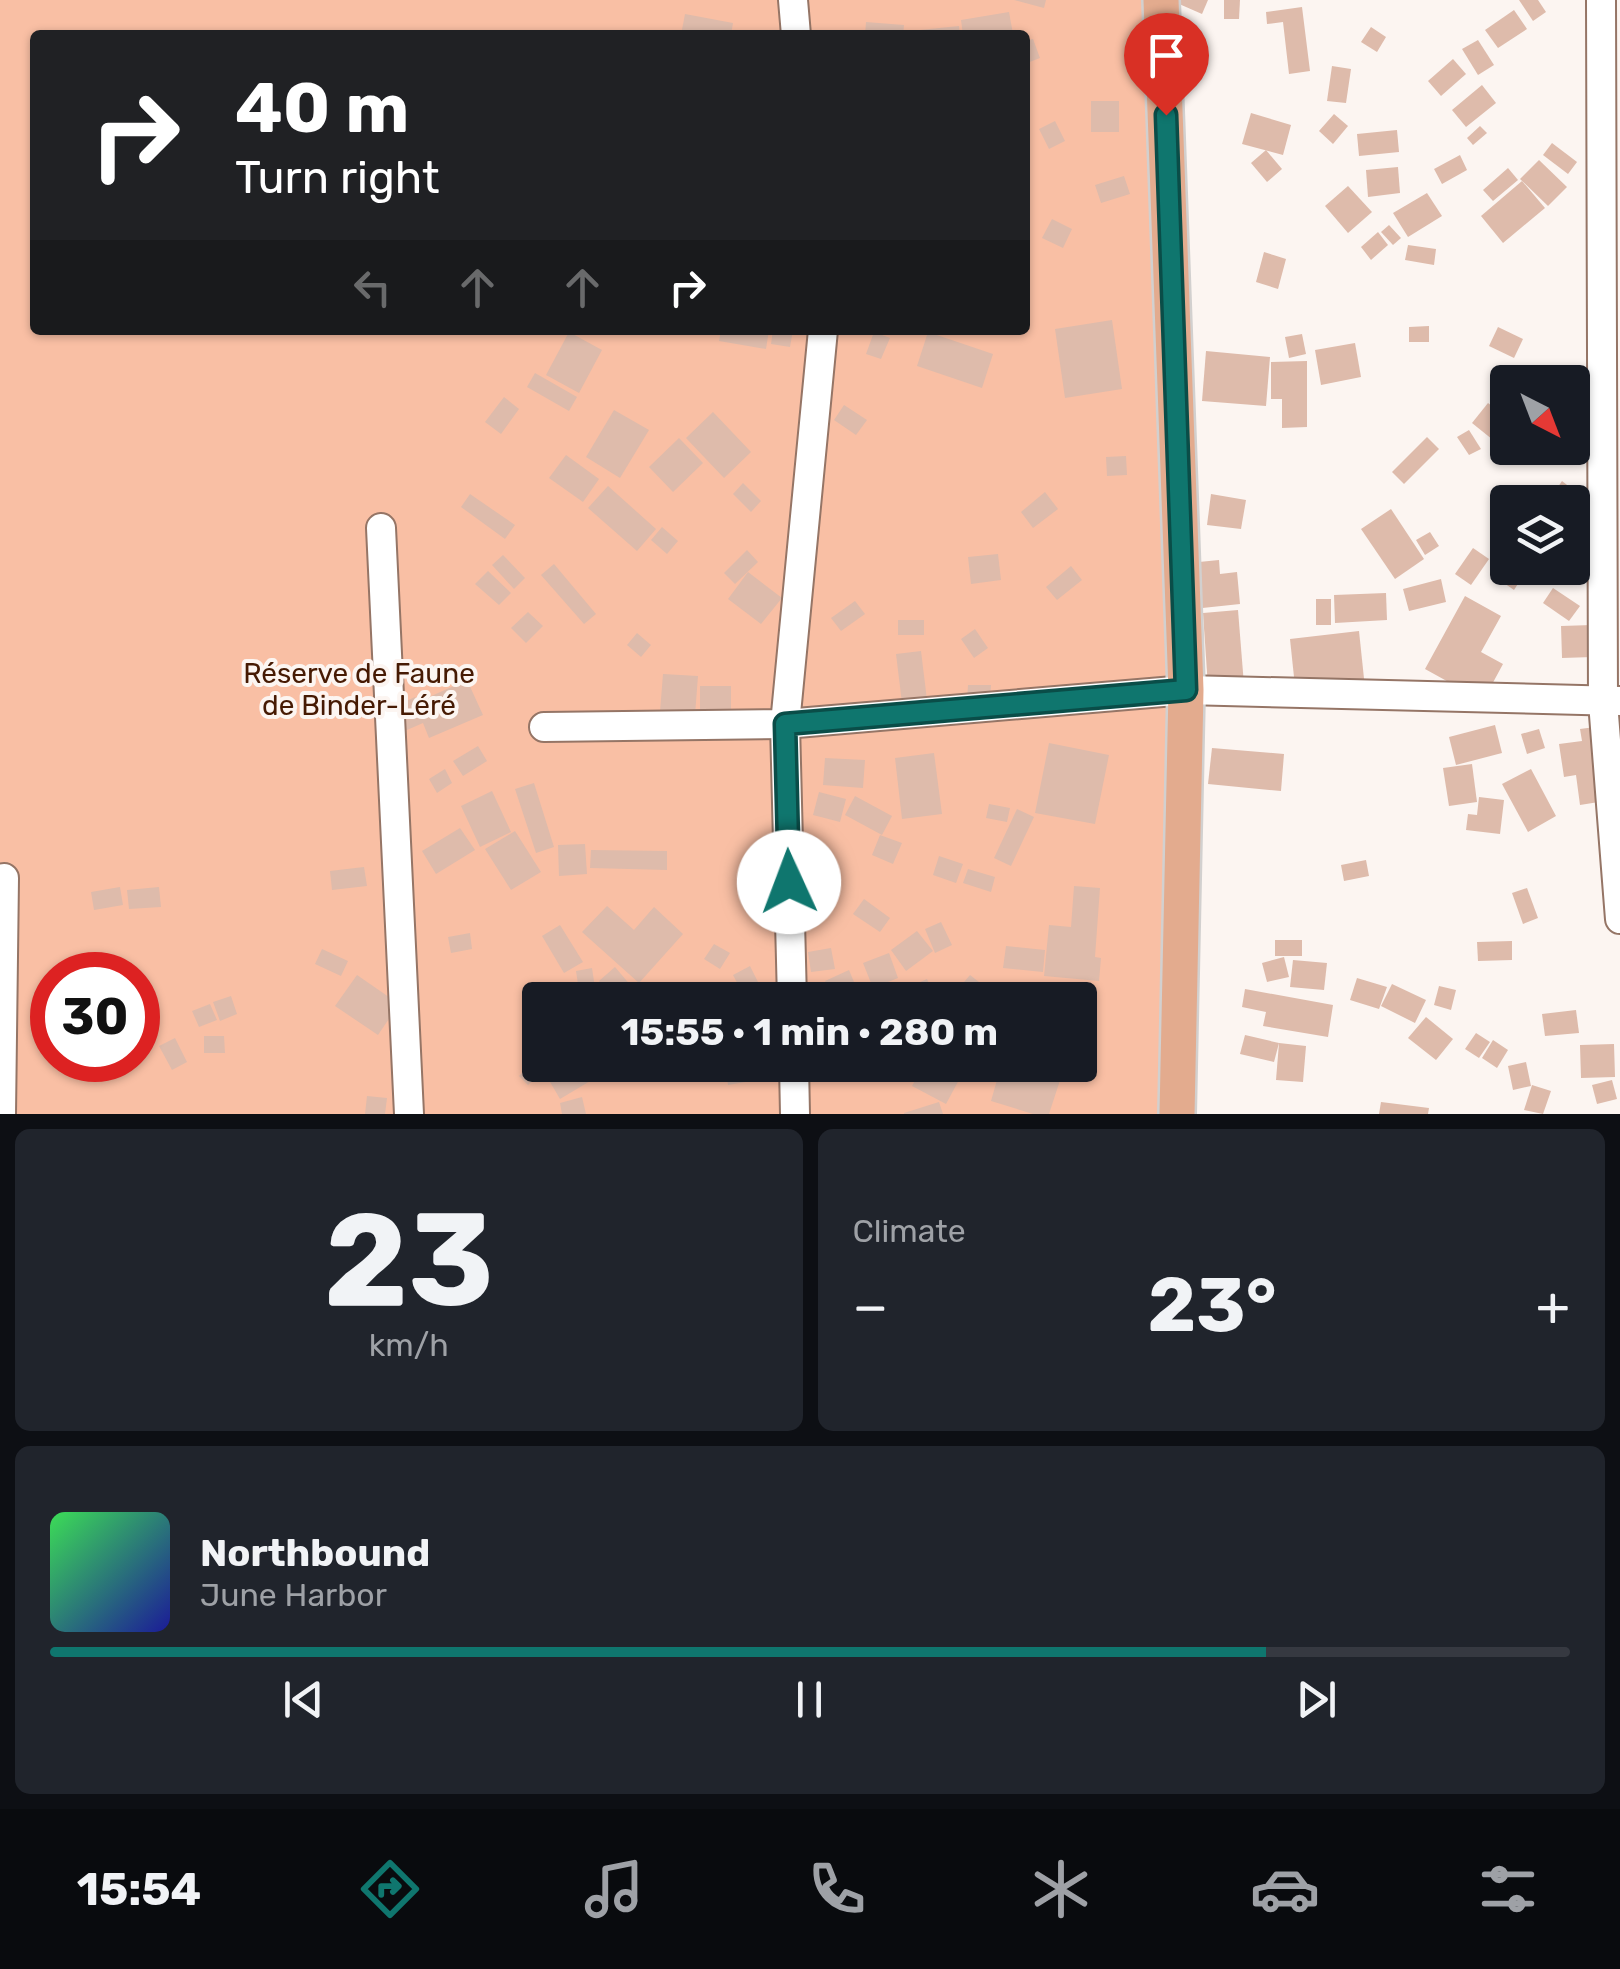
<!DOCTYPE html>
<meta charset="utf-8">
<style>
:root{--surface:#171b24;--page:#20242c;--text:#f1f3f6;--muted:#9ea1a6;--line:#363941;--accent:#0f766e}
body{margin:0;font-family:Rubik,sans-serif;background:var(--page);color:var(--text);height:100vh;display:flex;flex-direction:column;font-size:38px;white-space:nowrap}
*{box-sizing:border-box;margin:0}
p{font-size:32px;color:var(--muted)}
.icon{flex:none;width:55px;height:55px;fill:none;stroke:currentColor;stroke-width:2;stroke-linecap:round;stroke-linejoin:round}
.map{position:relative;height:1114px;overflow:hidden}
.panel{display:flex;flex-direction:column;gap:15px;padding:15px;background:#0d0f14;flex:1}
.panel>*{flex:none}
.top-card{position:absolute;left:30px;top:30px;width:1000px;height:305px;border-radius:10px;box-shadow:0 2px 8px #0004;background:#202124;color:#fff;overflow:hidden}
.needle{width:65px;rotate:138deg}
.buttons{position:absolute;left:1490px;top:365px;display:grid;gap:20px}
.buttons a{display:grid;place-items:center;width:100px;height:100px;border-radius:10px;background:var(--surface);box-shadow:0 2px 8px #0004;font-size:50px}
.speed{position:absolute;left:30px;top:952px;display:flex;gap:20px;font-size:50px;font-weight:700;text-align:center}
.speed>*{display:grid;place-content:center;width:130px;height:130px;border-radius:50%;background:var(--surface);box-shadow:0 2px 8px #0004;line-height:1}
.speed .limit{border:15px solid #d22;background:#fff;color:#111}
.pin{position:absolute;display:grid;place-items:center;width:85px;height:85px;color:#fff;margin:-102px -42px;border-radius:50% 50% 50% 0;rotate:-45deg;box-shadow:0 0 10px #0007}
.pin .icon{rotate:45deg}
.me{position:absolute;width:110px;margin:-55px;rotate:358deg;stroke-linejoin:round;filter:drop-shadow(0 0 8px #0008)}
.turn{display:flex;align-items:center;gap:35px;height:210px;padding:0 40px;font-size:45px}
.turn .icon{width:130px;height:130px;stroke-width:2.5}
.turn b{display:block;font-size:70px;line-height:85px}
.lanes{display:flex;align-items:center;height:95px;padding:0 40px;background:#0003;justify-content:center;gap:50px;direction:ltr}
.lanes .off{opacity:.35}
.big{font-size:75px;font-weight:700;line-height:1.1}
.panel .card{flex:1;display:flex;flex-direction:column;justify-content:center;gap:15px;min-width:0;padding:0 35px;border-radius:15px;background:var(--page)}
.panel .dial{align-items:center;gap:0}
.dial b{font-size:130px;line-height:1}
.song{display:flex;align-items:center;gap:30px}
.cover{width:120px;height:120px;border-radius:15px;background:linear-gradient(135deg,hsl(130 70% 55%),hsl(240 70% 35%))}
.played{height:10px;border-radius:5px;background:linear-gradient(90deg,var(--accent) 80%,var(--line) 80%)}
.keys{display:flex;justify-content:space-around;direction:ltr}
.heat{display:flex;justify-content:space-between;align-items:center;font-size:55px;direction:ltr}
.panel .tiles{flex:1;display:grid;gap:15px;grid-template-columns:1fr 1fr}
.card:last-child{grid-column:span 2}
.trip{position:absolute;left:522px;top:982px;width:575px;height:100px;border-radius:10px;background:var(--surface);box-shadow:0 2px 8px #0004;font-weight:700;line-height:100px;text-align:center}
.tabs{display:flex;height:160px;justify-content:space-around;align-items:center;background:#090b0e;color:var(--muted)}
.tabs .icon{width:70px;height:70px}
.tabs .active{color:var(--accent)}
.tabs b{font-size:45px;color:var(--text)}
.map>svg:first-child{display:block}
.green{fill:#f9bfa4;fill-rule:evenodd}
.building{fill:#debbab}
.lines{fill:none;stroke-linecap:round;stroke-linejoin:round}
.minor-casing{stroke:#957566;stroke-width:32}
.major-casing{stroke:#d2d0cf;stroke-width:40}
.minor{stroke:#fff;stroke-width:28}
.major{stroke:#e3ab8e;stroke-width:35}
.route-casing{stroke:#0a4d48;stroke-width:25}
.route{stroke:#0f766e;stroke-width:18}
.labels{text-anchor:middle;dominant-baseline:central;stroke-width:8;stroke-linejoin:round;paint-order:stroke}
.park-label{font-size:28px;fill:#461a03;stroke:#fcf5f1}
</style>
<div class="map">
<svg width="1620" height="1114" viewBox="0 0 1620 1114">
<rect width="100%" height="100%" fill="#fcf5f1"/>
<path class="green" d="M0 0H1161L1177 1114H0ZM35 35H1025V330H35ZM52 975H138V1060H52ZM540 1000H1080V1065H540Z"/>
<g class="building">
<polygon points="1014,0 1046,0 1044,8"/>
<polygon points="1170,0 1208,0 1202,14"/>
<polygon points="1224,0 1240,0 1239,19 1224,19"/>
<polygon points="1519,0 1538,0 1546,12 1533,21"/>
<polygon points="1302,7 1310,71 1289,74 1283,22 1267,24 1266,12"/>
<polygon points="1514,10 1527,29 1498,48 1485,30"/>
<polygon points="1009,12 1013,34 963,35 961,20"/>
<polygon points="685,14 733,23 731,35 681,35"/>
<polygon points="866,22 904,25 903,35 865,35"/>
<polygon points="959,26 960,35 910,35 910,31"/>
<polygon points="1371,27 1386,37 1377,52 1361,42"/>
<polygon points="1033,39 1040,58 1027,63 1025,41"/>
<polygon points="1478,40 1494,65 1478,75 1462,49"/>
<polygon points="1453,59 1466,74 1441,96 1428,81"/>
<polygon points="1332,66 1351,69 1346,103 1327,101"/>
<polygon points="1482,85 1496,103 1466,127 1452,110"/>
<rect x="1091" y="101" width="28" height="31"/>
<polygon points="1251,113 1291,125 1283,155 1242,144"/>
<polygon points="1334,114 1348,126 1333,144 1319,131"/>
<polygon points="1055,121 1065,141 1049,149 1039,129"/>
<polygon points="1480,126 1487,133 1473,145 1467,138"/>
<polygon points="1397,130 1399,152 1359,156 1357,134"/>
<polygon points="1552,143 1577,162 1568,174 1543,155"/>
<polygon points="1266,150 1282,169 1267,182 1251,163"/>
<polygon points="1460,155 1467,170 1442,184 1434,169"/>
<polygon points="1539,160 1567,187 1548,206 1520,179"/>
<polygon points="1398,167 1400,193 1368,197 1366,170"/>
<polygon points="1508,168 1518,180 1493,201 1483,190"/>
<polygon points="1124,176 1130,194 1101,203 1095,185"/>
<polygon points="1522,181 1545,208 1503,243 1481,216"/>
<polygon points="1348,186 1372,212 1348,233 1325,206"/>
<polygon points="1427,193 1442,216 1408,237 1393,213"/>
<polygon points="1052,219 1072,229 1063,248 1042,238"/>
<polygon points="1389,225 1401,238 1393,245 1381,232"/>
<polygon points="1378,232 1388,245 1371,260 1361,247"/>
<polygon points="1408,245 1436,249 1434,265 1405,260"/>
<polygon points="1264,252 1286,259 1278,289 1256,282"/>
<polygon points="1112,320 1122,389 1065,398 1055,329"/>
<polygon points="1429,326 1429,342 1409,342 1409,327"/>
<polygon points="1498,327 1523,339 1514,358 1489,346"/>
<polygon points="721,330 769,330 766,349 719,341"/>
<polygon points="773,330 793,330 790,347 771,344"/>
<polygon points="569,332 602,350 579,393 546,375"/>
<polygon points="874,332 890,338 881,359 866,354"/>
<polygon points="928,332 993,354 982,388 917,366"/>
<polygon points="1302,334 1306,354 1289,358 1285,337"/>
<polygon points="1355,343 1361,377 1321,385 1315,350"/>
<polygon points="1206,351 1270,357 1266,406 1202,401"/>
<polygon points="1307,361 1307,427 1282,428 1282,399 1271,399 1271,362"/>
<polygon points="535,373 577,397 569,411 527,387"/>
<polygon points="504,397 519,409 501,434 485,422"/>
<polygon points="1488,403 1508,419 1508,452 1472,423"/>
<polygon points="844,405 867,420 856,435 834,420"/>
<polygon points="614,410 649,430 620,478 586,457"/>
<polygon points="713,412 751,452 724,478 686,438"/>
<polygon points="1469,430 1481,449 1469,455 1457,437"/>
<polygon points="1427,437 1439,449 1404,484 1392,472"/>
<polygon points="679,438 703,463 673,492 649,467"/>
<polygon points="566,455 599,479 583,502 549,478"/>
<polygon points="1126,456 1127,475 1107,476 1106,457"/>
<polygon points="1562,481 1576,492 1569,502 1561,502 1552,496"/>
<polygon points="743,483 761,501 751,512 733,494"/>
<polygon points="608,486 656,529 637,551 588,508"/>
<polygon points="1045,492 1058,509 1033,528 1021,512"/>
<polygon points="470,494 515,525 505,539 461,507"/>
<polygon points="1211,494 1246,500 1241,529 1207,525"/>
<polygon points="1391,509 1424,559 1395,579 1361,529"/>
<polygon points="662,527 678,541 667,554 651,540"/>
<polygon points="1430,532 1439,546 1425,555 1416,540"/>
<polygon points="1473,548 1489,559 1471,585 1455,574"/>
<polygon points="747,550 758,562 735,584 724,573"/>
<polygon points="998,554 1001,580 971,584 968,557"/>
<polygon points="503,555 525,578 514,589 492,565"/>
<polygon points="1219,560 1220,574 1237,572 1240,604 1193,609 1189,563"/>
<polygon points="554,564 596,614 584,624 541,575"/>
<polygon points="1071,566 1082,580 1057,600 1046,587"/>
<polygon points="1510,568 1518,568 1525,573 1514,590 1501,581"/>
<polygon points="488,571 511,593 499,605 475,584"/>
<polygon points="748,572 782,598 761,624 728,599"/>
<polygon points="1441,579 1446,602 1409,611 1403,589"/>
<polygon points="1553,588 1580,606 1569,621 1543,603"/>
<polygon points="1386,593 1387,620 1335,623 1334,595"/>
<polygon points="1465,596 1501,616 1481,652 1503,664 1483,701 1425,669"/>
<rect x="1316" y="599" width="15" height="26"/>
<polygon points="855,601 865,614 841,631 831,618"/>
<polygon points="1238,610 1244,685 1208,687 1203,613"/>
<polygon points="528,612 543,626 526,643 511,628"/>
<rect x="898" y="620" width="26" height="15"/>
<polygon points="1592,625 1593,657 1562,658 1561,626"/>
<polygon points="975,629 988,648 974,658 961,639"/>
<polygon points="1359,631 1365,688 1296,696 1290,639"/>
<polygon points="637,633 651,645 641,657 627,645"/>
<polygon points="921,651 927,700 902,703 896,654"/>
<polygon points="663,674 698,676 695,715 660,712"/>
<polygon points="467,680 483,715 429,738 423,723 400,733 389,709 415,697 418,702"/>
<polygon points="968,685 991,685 990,701 967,700"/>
<rect x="700" y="686" width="31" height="25"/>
<polygon points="1495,725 1502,753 1456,765 1449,737"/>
<polygon points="1595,727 1605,801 1580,805 1576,775 1564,777 1559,744 1582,741 1580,729"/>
<polygon points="1539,729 1545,748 1527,754 1521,734"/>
<polygon points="1049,743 1109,755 1095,824 1035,813"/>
<polygon points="478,746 487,761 463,776 453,761"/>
<polygon points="1212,748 1284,754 1281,791 1208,784"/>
<polygon points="934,753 942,814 902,819 895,758"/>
<polygon points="825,758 865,760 863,788 823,785"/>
<polygon points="1472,764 1477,802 1449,806 1443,768"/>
<polygon points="445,769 452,783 437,793 429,779"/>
<polygon points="1531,769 1556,816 1528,832 1502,784"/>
<polygon points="534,783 554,847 536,853 515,789"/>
<polygon points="492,791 511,832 480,847 461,806"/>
<polygon points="819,792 846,799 840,822 813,815"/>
<polygon points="855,796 892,816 882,835 845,815"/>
<polygon points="1479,797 1504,800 1500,834 1466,830 1468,814 1477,815"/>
<polygon points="989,804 1010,808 1007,822 986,818"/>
<polygon points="1017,809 1034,817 1011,866 994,858"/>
<polygon points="460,828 475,850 436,874 422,851"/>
<polygon points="515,831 541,872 511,890 485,849"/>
<polygon points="880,835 902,843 893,864 872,855"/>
<polygon points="585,844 587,874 559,876 558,845"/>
<polygon points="591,850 667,851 667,870 590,868"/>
<polygon points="939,856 963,864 956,883 933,875"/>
<polygon points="1366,860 1369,876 1344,881 1341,865"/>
<polygon points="364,867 367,886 332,890 330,871"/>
<polygon points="968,869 995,877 991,892 963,883"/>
<polygon points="1074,886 1100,888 1095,957 1101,958 1099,981 1044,976 1049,925 1071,927"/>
<polygon points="120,887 123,905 94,910 91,892"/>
<polygon points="159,887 161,907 129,909 127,890"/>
<polygon points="1527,888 1538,918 1523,924 1512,893"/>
<polygon points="864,899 890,918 880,932 853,914"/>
<polygon points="607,906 634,930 654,907 683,934 639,983 582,932"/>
<polygon points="941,922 952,945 935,953 925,929"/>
<polygon points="560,925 583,962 564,973 542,936"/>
<polygon points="917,931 933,951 906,971 891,950"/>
<polygon points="470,933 472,949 451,953 448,937"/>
<rect x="1275" y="940" width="27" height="16"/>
<polygon points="1512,941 1512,960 1478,961 1477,942"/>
<polygon points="714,944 730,953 720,969 704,959"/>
<polygon points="1006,946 1045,950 1043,972 1003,968"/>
<polygon points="831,948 835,969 811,972 808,952"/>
<polygon points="322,949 348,961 341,976 315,964"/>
<polygon points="889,953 898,978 873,988 863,963"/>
<polygon points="1284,957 1289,977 1267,982 1262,963"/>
<polygon points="1293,960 1327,963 1324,990 1290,987"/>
<polygon points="750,966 759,984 742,992 733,975"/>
<polygon points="615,967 643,1000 615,1000 599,981"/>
<polygon points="592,968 595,988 579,991 576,971"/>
<polygon points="849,970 859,994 845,1000 834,1000 825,981"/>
<polygon points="357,975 399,1004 378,1035 335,1006"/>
<polygon points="970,975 984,986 973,1000 949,1000"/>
<polygon points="1357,978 1387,987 1379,1009 1350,1000"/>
<polygon points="927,979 935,998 900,1000 897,992"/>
<polygon points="561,982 569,993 559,1000 552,1000 546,992"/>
<polygon points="1392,984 1426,1000 1415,1023 1381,1006"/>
<polygon points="1439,986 1456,990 1451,1010 1434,1005"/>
<polygon points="1245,989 1333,1005 1328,1037 1263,1026 1266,1012 1242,1007"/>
<rect x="34" y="992" width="18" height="17"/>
<polygon points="231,996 237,1014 220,1021 213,1002"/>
<polygon points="210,1004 217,1020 199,1027 192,1011"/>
<polygon points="1576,1010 1579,1033 1545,1036 1542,1014"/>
<polygon points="138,1017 154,1018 152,1044 138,1043"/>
<polygon points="1426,1017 1453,1039 1436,1060 1408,1038"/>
<polygon points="1476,1033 1490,1042 1479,1058 1465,1049"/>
<polygon points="1245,1035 1279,1043 1274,1062 1240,1054"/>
<polygon points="204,1036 224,1036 225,1053 204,1053"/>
<polygon points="175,1038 187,1062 172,1070 159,1046"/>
<polygon points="1493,1040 1508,1050 1497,1068 1482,1058"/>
<polygon points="1279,1043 1306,1046 1303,1082 1276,1080"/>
<polygon points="1614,1044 1615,1077 1581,1078 1580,1045"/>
<polygon points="533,1062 542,1072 528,1085 519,1076"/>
<polygon points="1526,1062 1531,1086 1513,1090 1508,1066"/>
<polygon points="563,1065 597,1065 602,1074 560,1099 546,1075"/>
<polygon points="725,1065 748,1065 751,1081 728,1085"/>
<polygon points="924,1065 967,1065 946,1104 912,1086"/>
<polygon points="1015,1065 1065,1065 1049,1114 1033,1114 991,1101 999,1073 1011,1077"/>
<polygon points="1612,1080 1617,1099 1597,1104 1592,1085"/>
<polygon points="1532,1085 1551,1091 1543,1114 1524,1110"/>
<polygon points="367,1096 387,1098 385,1114 365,1114"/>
<polygon points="582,1097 586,1114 562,1114 560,1103"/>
<polygon points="939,1102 943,1114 904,1114 904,1113"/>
<polygon points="1381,1102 1429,1108 1428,1114 1379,1114"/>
</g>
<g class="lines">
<g class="minor-casing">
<g id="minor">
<polyline points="793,0 796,35"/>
<polyline points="1601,0 1603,702 1620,919"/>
<polyline points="381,528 409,1114"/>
<polyline points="544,727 785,724 1186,690 1620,701"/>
<polyline points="792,1000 785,724 823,330"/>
<polyline points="794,1065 795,1114"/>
<polyline points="1,1114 4,878"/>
</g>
</g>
<g class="major-casing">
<polyline id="major" points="1161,0 1186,690 1177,1114"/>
</g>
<use href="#minor" class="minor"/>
<use href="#major" class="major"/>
</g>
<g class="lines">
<g class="route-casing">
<polyline id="route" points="789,882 785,724 1186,690 1166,115"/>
</g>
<use href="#route" class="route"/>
</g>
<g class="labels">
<g class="park-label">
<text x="359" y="673">Réserve de Faune<tspan x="359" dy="32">de Binder-Léré</tspan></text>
</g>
</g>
</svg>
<div class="buttons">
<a><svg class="needle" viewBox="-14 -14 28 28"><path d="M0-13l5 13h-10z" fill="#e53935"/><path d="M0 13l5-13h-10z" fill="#9ea1a6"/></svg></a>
<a><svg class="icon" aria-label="layers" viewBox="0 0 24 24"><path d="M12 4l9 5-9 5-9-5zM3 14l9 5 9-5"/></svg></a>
</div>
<div class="speed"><div class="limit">30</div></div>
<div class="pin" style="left:1166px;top:115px;background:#d93025"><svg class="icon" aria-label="arrive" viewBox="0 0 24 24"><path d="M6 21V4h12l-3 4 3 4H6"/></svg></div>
<svg class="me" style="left:789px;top:882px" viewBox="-20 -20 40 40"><circle r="19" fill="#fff"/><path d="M0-13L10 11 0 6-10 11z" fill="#0f766e"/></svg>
<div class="trip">15:55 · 1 min · 280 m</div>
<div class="top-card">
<div class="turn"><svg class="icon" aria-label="right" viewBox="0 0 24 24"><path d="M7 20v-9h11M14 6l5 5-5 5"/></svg><div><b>40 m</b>Turn right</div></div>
<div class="lanes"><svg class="icon off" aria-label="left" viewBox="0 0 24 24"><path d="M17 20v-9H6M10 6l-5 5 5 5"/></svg><svg class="icon off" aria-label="ahead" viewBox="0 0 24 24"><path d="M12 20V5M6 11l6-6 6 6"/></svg><svg class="icon off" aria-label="ahead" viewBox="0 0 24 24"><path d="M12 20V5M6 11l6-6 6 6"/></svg><svg class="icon" aria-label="right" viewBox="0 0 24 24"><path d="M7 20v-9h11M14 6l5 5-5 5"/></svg></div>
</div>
</div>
<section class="panel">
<div class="tiles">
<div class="card dial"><b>23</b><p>km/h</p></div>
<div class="card"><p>Climate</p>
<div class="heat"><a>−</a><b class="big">23°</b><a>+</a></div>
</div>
<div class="card">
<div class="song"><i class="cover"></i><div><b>Northbound</b><p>June Harbor</p></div></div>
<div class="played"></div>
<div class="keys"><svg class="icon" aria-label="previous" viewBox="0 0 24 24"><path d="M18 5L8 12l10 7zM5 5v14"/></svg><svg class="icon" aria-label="pause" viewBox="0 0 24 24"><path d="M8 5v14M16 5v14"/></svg><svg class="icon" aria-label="next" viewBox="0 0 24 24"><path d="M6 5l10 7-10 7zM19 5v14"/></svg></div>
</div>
</div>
</section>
<nav class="tabs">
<b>15:54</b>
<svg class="icon active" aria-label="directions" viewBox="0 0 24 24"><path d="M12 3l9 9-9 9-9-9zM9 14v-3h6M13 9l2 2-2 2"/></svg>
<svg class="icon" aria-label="music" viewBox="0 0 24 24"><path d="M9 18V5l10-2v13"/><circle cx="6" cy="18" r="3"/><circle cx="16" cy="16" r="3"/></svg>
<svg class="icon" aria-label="phone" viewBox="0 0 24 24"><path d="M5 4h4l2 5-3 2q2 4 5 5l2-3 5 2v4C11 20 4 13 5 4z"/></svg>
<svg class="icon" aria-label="climate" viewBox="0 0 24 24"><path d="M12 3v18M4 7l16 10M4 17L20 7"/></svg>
<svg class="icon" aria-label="car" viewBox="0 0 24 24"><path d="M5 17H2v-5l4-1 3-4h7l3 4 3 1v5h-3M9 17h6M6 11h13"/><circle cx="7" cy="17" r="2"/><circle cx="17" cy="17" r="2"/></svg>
<svg class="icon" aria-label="filters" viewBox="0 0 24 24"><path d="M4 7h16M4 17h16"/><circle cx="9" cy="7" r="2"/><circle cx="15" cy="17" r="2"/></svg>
</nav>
